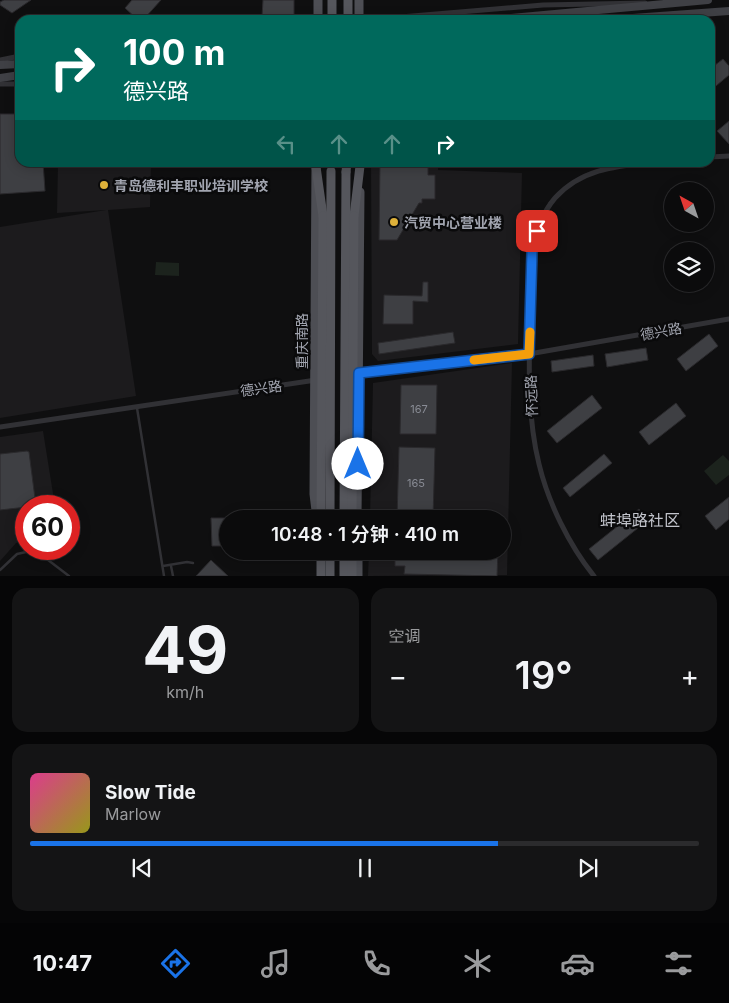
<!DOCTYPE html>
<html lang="zh">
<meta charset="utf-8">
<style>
:root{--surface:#0b0b0c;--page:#141415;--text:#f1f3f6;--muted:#9a9b9d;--line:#2b2b2d;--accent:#1a73e8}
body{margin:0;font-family:Inter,"Noto Sans SC",sans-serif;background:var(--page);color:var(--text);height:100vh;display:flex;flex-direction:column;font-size:19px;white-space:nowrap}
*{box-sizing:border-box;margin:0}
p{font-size:16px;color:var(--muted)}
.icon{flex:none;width:28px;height:28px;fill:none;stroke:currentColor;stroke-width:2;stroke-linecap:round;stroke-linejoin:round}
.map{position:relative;height:576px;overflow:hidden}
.details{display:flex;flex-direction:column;gap:12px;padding:12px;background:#060607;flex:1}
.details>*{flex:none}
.guide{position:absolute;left:15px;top:15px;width:700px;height:152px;border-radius:15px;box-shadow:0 2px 12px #0003,0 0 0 1px var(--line);background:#00695c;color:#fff;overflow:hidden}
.needle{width:32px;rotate:320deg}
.buttons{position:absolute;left:664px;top:182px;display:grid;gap:10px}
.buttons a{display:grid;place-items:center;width:50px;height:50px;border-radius:50%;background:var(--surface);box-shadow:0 2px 12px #0003,0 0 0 1px var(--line);font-size:25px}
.speed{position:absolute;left:15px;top:495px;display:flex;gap:10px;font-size:25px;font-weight:700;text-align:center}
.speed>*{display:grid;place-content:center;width:65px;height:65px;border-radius:50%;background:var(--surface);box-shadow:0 2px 12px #0003,0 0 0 1px var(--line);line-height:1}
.speed .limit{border:8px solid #d22;background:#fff;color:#111}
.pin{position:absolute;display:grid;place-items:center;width:42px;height:42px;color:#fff;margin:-21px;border-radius:10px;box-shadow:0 2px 8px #0006}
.me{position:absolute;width:55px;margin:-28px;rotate:0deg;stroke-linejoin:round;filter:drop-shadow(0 0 4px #0008)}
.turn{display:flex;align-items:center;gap:18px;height:105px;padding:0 25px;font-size:22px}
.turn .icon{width:65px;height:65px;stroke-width:2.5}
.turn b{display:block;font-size:35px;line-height:42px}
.lanes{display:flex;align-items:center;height:48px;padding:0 25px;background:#0003;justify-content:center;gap:25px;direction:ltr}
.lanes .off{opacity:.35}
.big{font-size:38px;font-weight:600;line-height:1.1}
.details .tile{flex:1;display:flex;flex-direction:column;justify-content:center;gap:8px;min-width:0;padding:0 18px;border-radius:15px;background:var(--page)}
.details .dial{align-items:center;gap:0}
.dial b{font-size:65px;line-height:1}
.song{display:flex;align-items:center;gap:15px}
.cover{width:60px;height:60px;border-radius:8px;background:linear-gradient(135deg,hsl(330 70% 55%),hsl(60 70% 35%))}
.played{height:5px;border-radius:2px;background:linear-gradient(90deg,var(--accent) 70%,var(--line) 70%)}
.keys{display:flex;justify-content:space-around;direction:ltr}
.heat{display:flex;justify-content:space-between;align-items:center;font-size:28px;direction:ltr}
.details .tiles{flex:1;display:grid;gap:12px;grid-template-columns:1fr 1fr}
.tile:last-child{grid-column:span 2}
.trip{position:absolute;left:219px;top:510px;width:292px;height:50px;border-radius:25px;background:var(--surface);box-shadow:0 2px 12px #0003,0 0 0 1px var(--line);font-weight:600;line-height:50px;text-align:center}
.dock{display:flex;height:80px;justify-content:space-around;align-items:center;background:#040405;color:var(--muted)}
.dock .icon{width:35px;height:35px}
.dock .on{color:var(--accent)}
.dock b{font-size:22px;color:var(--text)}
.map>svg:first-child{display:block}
.built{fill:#1c1b1d}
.green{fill:#1c231d}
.building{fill:#3e3f43;stroke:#2a292c}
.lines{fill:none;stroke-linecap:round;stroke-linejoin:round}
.service{stroke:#313135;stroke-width:2.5}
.minor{stroke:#313135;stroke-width:5}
.secondary{stroke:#3f4045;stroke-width:8}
.primary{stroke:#4d4e54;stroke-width:9}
.trunk{stroke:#55565c;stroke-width:9}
.trunk-bridge{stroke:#55565c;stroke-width:9}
.route-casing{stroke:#114b97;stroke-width:12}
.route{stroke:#1a73e8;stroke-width:9}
.slow{stroke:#f59e0b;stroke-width:9}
.poi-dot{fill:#deb13a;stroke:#0a0a0b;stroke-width:2}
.labels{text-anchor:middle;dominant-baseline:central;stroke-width:5;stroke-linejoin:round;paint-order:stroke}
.number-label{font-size:11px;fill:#898c95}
.poi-label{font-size:14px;font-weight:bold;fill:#a2a5b0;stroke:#0a0a0b;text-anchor:start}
.street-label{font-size:14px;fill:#a2a5b0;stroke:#0a0a0b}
.quarter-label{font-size:16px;fill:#c2c4cc;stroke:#0a0a0b}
</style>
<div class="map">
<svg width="729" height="576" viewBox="0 0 729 576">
<rect width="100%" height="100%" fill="#0f0f10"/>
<g class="built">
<polygon points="58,163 151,163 150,207 108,210 136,396 0,418 0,227 106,210 57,213"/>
<polygon points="371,163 451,163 438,166 438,170 522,173 518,344 378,361 372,354"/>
<polygon points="512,363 507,575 368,576 369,551 502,551 502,519 370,519 373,383"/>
<polygon points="43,431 55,506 26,506 26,540 16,543 0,561 0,437"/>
</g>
<g class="green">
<polygon points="156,262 179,263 179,276 155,275"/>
<polygon points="723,455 729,461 729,475 716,485 704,471"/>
</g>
<g class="building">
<polygon points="4,0 31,0 12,13 0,5 0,2"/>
<polygon points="132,0 161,0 143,20 138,20 125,8"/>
<polygon points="263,0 294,0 294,17 262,17"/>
<polygon points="723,59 729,66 729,75 710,91 710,69"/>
<polygon points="0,114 20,114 20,162 43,162 45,191 0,194"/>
<polygon points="729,121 729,144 717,131"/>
<polygon points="380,162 428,162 428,175 435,175 435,199 422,199 422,203 419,203 397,240 379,240"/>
<polygon points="423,282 428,282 428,302 413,301 413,324 383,324 384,295 422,296"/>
<polygon points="453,332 455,343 379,354 378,343"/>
<polygon points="709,334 718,346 686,371 677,359"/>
<polygon points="646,348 648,360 607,367 605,354"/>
<polygon points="593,355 594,366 552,372 551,361"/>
<polygon points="401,385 437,385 436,434 400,434"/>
<polygon points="592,395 602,408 557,443 547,431"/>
<polygon points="676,403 686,416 649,445 639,432"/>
<polygon points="399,447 435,448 433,519 397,519"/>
<polygon points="27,451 29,452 36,506 0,510 0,454"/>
<polygon points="604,454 612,463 570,497 563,488"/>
<polygon points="729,497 729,519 716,530 705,516"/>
<polygon points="639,509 648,520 598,560 589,549"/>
<polygon points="211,518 228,518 228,546 212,546"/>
<polygon points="395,551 498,551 497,576 404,574 405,566 395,566"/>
<polygon points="211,560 228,576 196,576"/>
</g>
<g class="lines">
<g class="service">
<polyline points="137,408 164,576"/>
<polyline points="163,566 187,562 193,563"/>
<polyline points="171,566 173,576"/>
<polyline points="0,570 17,554 35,550 69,576"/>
</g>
<g class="minor">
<polyline points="365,20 543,5 645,3"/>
<polyline points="0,60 20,56"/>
<polyline points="0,84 20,84"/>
<polyline points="710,157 729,156"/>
<polyline points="356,373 529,354 729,319"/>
<polyline points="0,427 316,380"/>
<path d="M594 576C569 545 548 502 539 464 527 416 529 363 530 314 531 294 530 273 532 253 534 234 543 212 555 198 582 168 618 166 656 162"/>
</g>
<g class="secondary">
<polyline points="488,20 708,0"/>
<polyline points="605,20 729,11"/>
<polyline points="0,65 20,64"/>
<polyline points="0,78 20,75"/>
</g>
<g class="primary">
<polyline points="359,0 359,20"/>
<polyline points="318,20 318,0"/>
<polyline points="316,162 314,494 317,519"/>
<polyline points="357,519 360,192"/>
<polyline points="358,551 358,576"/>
</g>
<g class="trunk">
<polyline points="332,20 332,0"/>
<polyline points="348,20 348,0"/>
<polyline points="316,167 323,216"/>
<polyline points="346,172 347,162"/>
<polyline points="354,216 360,166"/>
<polyline points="321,551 321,576"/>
<polyline points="330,576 330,551"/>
<polyline points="344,576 344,551"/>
<polyline points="352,576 352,551"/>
</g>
<g class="trunk-bridge">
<polyline points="321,519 323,216"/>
<polyline points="330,519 331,171"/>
<polyline points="344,519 346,172"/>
<polyline points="352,519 354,216"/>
</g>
</g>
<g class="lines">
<g class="route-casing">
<polyline id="route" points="358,464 359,373 529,354 532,252 537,231"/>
</g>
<use href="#route" class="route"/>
<polyline class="slow" points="474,360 529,354 530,332"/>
</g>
<g class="poi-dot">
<circle cx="104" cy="185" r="5"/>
<circle cx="394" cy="222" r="5"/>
</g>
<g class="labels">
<g class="number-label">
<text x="419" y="409">167</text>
<text x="416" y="483">165</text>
</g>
<g class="poi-label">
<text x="114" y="185">青岛德利丰职业培训学校</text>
<text x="404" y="222">汽贸中心营业楼</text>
</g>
<g class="street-label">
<text transform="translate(661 331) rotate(-10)">德兴路</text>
<text transform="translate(301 341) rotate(-90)">重庆南路</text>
<text transform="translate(261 388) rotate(-8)">德兴路</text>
<text transform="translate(531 396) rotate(-92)">怀远路</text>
</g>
<g class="quarter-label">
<text x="640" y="520">蚌埠路社区</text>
</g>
</g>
</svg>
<div class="buttons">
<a><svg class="needle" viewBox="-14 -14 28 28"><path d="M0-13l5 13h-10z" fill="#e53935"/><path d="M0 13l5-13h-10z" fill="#9a9b9d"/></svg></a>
<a><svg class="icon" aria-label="layers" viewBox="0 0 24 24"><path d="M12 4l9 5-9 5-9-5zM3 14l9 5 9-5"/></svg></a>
</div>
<div class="speed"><div class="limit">60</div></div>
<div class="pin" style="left:537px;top:231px;background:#d93025"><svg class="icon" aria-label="arrive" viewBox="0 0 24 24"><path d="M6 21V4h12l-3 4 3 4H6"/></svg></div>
<svg class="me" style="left:358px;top:464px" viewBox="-20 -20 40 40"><circle r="19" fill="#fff"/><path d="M0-13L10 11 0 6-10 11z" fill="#1a73e8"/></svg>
<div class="trip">10:48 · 1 分钟 · 410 m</div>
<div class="guide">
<div class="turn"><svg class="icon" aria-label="right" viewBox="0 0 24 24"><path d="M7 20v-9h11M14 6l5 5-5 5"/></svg><div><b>100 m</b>德兴路</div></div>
<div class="lanes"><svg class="icon off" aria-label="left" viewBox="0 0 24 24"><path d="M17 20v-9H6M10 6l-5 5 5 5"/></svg><svg class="icon off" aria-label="ahead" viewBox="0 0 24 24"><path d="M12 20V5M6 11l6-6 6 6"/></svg><svg class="icon off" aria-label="ahead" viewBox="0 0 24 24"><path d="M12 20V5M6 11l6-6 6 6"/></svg><svg class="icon" aria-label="right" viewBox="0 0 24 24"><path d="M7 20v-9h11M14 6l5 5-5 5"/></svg></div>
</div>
</div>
<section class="details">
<div class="tiles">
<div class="tile dial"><b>49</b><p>km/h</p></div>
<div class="tile"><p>空调</p>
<div class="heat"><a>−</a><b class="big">19°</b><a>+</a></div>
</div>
<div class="tile">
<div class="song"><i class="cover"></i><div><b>Slow Tide</b><p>Marlow</p></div></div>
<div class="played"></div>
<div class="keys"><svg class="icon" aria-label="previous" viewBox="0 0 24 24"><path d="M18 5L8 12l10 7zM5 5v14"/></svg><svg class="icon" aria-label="pause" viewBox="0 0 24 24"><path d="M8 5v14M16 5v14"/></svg><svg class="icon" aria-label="next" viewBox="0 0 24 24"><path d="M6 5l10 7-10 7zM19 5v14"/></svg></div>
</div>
</div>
</section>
<nav class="dock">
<b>10:47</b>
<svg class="icon on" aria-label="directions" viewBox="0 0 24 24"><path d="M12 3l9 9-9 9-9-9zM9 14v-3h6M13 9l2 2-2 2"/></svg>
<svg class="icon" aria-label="music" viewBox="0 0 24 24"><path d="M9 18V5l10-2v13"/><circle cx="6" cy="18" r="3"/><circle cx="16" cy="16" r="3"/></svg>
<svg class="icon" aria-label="phone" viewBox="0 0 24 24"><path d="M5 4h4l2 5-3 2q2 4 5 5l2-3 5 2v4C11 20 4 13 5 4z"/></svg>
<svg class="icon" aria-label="climate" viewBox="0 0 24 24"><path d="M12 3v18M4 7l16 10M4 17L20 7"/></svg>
<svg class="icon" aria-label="car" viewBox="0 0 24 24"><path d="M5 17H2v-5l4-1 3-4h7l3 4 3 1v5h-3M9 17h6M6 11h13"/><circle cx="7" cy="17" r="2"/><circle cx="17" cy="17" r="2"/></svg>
<svg class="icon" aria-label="filters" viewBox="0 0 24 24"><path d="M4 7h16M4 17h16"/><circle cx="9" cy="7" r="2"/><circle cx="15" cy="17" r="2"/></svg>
</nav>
